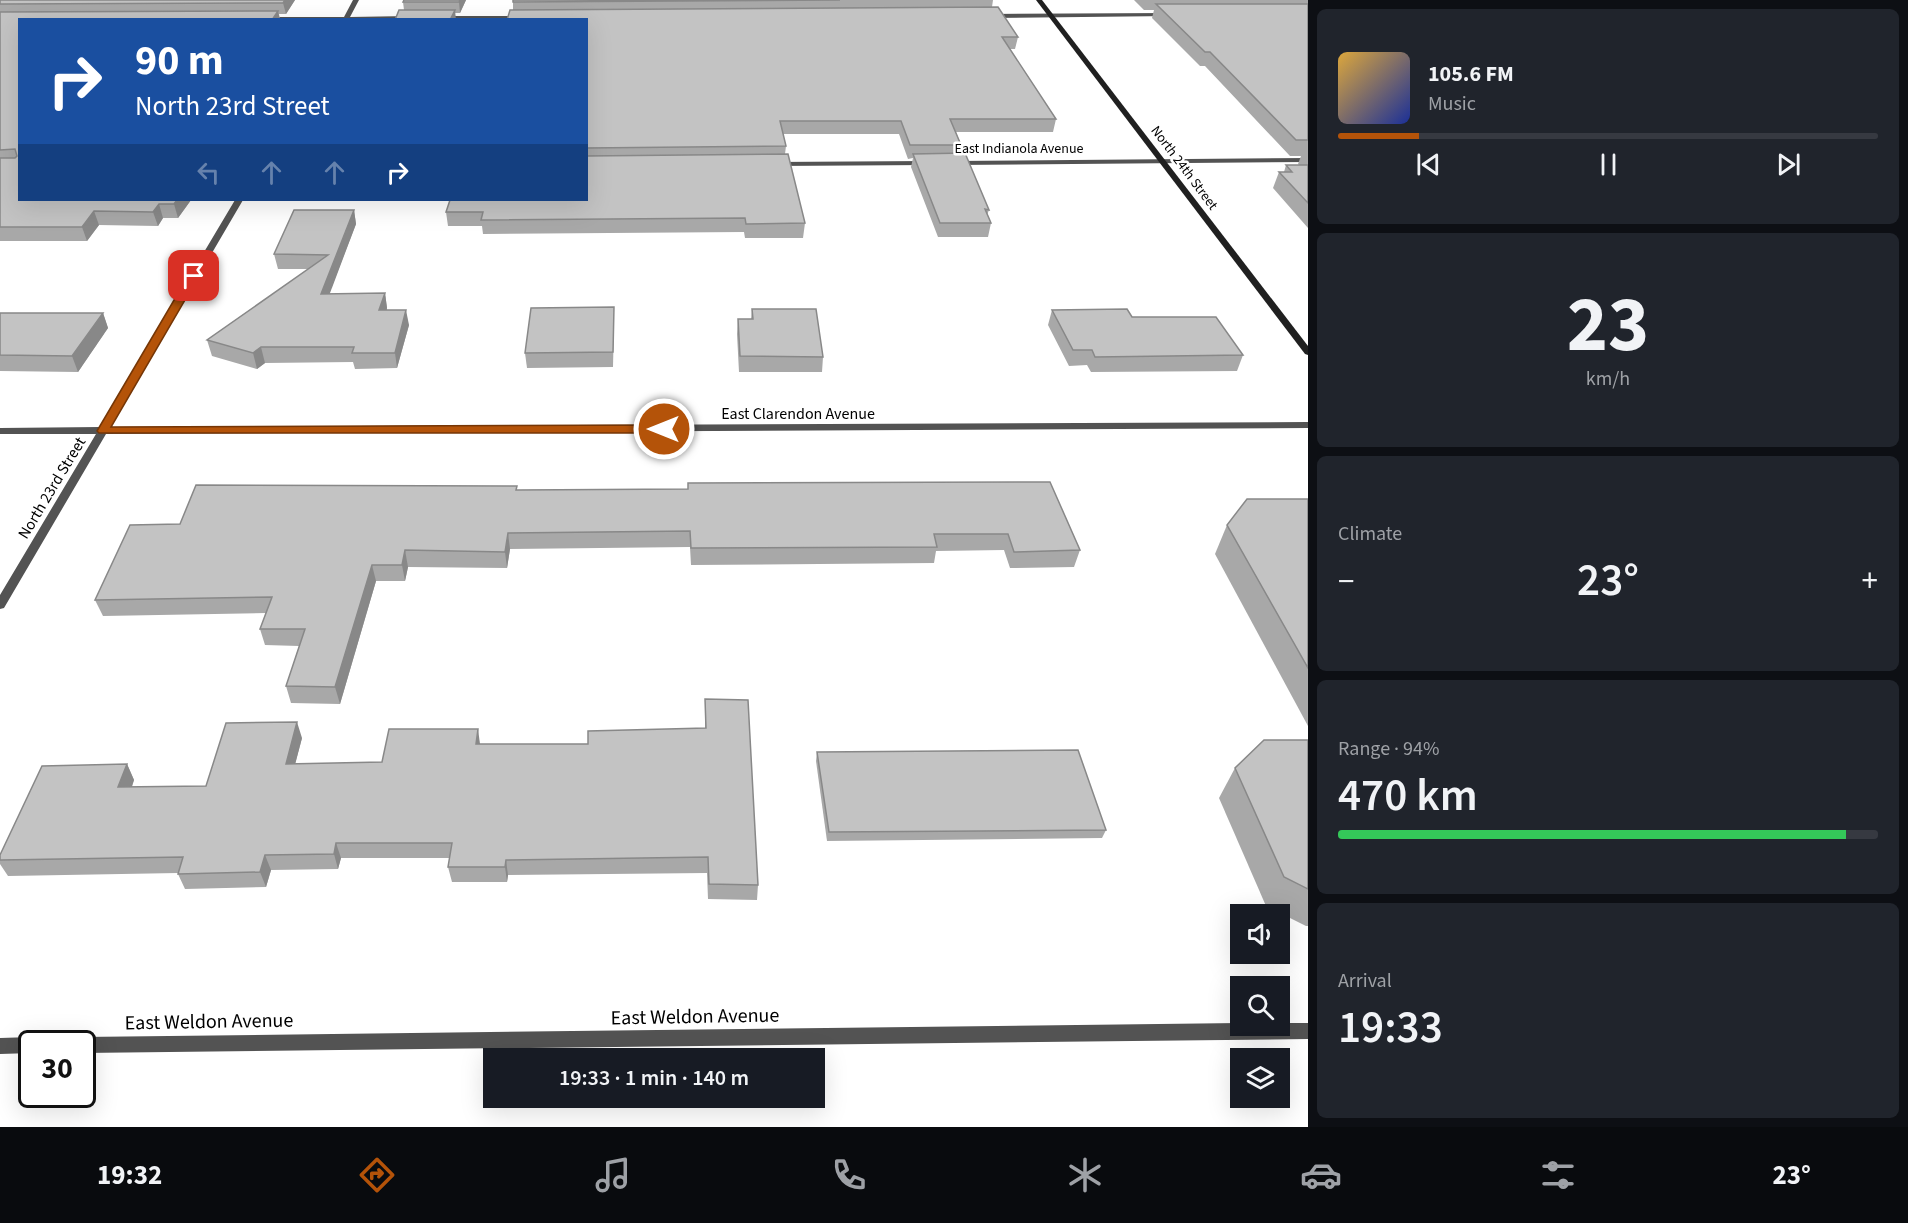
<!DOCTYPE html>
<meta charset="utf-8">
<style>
:root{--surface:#171b24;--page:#20242c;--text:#f1f3f6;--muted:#9ea1a6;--line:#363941;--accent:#b45309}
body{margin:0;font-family:"Source Sans 3",sans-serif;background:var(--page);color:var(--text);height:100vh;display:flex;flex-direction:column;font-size:22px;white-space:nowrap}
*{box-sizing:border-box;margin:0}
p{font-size:20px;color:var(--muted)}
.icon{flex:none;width:33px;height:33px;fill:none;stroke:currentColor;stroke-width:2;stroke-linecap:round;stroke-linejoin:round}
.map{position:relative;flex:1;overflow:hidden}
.side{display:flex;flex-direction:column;gap:9px;padding:9px;background:#0d0f14;width:600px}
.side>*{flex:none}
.guide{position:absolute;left:18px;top:18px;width:570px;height:183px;border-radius:0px;box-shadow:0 6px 24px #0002;background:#1a4fa0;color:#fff;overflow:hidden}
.buttons{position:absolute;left:1230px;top:904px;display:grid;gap:12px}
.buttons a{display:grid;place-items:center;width:60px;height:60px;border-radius:0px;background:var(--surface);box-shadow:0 6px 24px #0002;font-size:30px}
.speed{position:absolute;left:18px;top:1030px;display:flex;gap:12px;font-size:30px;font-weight:700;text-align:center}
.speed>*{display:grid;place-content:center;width:78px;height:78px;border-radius:50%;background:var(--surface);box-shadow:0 6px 24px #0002;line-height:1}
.speed .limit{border:3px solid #111;border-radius:9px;background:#fff;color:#111}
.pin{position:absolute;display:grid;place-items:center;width:51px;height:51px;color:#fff;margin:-26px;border-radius:12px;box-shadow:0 3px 9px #0006}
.me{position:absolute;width:66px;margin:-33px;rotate:270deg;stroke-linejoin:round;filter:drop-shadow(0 0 4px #0008)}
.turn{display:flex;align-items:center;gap:21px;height:126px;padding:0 18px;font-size:27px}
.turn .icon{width:78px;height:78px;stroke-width:2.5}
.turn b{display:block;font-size:42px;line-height:51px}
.lanes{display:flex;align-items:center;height:57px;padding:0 18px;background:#0003;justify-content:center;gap:30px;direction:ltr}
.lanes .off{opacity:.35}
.big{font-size:45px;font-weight:600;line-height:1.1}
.side .widget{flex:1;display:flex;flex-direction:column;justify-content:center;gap:9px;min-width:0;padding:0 21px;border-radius:9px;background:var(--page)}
.side .dial{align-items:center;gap:0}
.dial b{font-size:78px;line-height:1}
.song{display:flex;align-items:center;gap:18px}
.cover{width:72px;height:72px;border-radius:9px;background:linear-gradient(135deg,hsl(40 70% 55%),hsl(230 70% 35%))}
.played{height:6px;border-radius:3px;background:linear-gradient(90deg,var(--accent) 15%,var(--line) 15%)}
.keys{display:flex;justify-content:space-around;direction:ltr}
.heat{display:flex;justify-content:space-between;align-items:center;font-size:33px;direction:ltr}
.charge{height:9px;border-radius:4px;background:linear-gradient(90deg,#34c759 94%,var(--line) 0)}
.trip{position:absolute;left:483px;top:1048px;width:342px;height:60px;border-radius:0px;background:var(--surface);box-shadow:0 6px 24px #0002;font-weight:600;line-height:60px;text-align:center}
.dock{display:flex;height:96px;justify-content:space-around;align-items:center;background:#090b0e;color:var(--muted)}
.dock .icon{width:42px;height:42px}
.dock .on{color:var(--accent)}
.dock b{font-size:27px;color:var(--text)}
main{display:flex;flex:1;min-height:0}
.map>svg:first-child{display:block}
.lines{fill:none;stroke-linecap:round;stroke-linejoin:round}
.street{fill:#535353;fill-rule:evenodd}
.secondary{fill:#202020;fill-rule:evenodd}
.wall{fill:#a8a8a8}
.shaded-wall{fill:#888}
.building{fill:#c3c3c3;stroke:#888;stroke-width:1.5}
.route{fill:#b45309;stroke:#753606;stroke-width:1.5}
.labels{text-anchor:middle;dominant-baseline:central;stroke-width:5;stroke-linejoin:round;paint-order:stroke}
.far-street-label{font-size:14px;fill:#000;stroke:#fff}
.street-label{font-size:16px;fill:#000;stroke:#fff}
.near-street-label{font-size:20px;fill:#000;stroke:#fff}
</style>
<main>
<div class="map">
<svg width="1308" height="1127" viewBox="0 0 1308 1127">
<rect width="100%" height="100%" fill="#fff"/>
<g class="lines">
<g class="street">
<polygon points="353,0 359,0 350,17 410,16 413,18 262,19 265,17 344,17"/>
<polygon points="1169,13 1171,16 988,18 985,16 988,14"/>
<polygon points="439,16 524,16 527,18 437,19"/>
<polygon points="1308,158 1308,162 954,165 950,163 954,161"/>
<polygon points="927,161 931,163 930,165 774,166 770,164 774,162"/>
<polygon points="235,200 243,200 110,427 1308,422 1308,428 106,434 4,608 0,609 0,595 96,434 0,434 0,428 100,427"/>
<polygon points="1240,1023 1240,1026 1280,1026 1280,1023 1308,1023 1308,1039 82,1053 82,1044 74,1044 76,1039 82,1037"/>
<polygon points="32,1037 38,1039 40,1044 32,1044 32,1053 0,1054 0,1038"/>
</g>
<polygon class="secondary" points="1036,0 1042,0 1308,346 1308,355 1305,354"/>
</g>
<g class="wall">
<polygon points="0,0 295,0 286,14 279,14 280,20 20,20 20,200 191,200 178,218 163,218 158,226 99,225 87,241 0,241"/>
<polygon points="404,0 466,0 460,13 455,13 404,10 403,2"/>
<polygon points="513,0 993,0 992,7 1018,37 1015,49 1010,49 1056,119 1053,132 956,132 961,145 960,153 989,210 987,215 991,223 988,237 938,237 911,167 913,158 908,159 899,134 783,134 786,146 785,154 805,223 803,238 745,238 744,232 483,234 482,226 448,226 446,212 586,200 586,20 513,10"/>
<polygon points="1134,0 1308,0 1308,228 1273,188 1279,172 1284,172 1286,165 1299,165 1298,164 1301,156 1290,156 1205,66 1200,66 1152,18 1154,10 1144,10"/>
<polygon points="354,210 356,224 329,294 385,293 387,308 387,310 409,325 397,368 355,369 353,362 265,363 257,369 212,356 207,340 308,269 278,269 274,254"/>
<polygon points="752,309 823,357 822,372 739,372 737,334 738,319 751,319"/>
<polygon points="1052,310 1132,317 1243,355 1237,371 1091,372 1087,365 1069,366 1048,325"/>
<polygon points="0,313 103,313 108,328 78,372 0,371"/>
<polygon points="614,322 613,367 527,368 525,353"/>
<polygon points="1050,482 1080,550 1074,567 1010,568 1004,550 936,551 934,563 691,565 690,547 510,549 507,568 408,567 405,581 376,581 340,704 291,703 286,686 299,646 265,645 260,629 266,613 103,616 95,600 180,524 517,486 517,490 688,489"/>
<polygon points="1308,499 1308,726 1215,554 1227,525"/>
<polygon points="705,699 758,885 757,900 708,899 707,873 508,875 507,882 452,882 448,867 450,858 341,858 338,869 271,870 266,887 185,889 178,874 178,873 8,876 0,864 0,855 127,764 134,780 132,787 206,786 302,738 295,764 382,762 480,744 588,744 705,728"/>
<polygon points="1308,740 1308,926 1306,926 1266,906 1219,798 1235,768"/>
<polygon points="817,752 1106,830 1102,838 827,841 816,761"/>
</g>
<g class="shaded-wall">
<polygon points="285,0 295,0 286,14 283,3"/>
<polygon points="460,0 466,0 460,13 459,2"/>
<polygon points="455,10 456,20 450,20"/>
<polygon points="278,11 280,20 272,20"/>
<polygon points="177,200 191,200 178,218 174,204"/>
<polygon points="159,204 163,218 158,226 153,212"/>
<polygon points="354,210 356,224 324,309 321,294"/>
<polygon points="94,211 99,225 87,241 82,227"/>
<polygon points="385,293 387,308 382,325 379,310"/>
<polygon points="406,310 409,325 397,368 395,353"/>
<polygon points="103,313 108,328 78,372 72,356"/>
<polygon points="261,347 265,363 257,369 253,353"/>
<polygon points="508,533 510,549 507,568 505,552"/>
<polygon points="405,550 408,567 405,581 402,565"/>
<polygon points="372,565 376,581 340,704 335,687"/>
<polygon points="297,722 302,738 291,780 286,764"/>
<polygon points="478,729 480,744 476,744"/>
<polygon points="127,764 134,780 126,802 118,787"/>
<polygon points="336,843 341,858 338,869 334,854"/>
<polygon points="265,855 271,870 266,887 260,872"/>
<polygon points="506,860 508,875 507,882 505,867"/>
</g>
<g class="building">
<polygon points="0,0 285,0 283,3 0,4"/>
<polygon points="404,0 460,0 459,2 403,2"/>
<polygon points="513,0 840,0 513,2"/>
<polygon points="1156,4 1308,4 1308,140 1296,140 1210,52 1205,52"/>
<polygon points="998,7 1018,37 1002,37 1056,119 950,119 961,145 910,145 901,121 780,121 786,146 586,148 586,20 507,20 510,10"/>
<polygon points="399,10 455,10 450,20 395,20"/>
<polygon points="278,11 272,20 20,20 20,200 177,200 174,204 159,204 153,212 94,211 82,227 0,227 0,158 15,158 17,156 15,149 0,150 0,12"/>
<polygon points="965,153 989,210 985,209 991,223 940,223 913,154"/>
<polygon points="788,154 805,223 746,224 745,218 481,220 483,212 446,212 450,200 586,200 586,156"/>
<polygon points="1286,165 1308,165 1308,203 1279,172 1292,172"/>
<polygon points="294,210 354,210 321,294 385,293 379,310 406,310 395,353 352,353 354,347 261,347 253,353 207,340 328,255 274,254"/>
<polygon points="614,307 613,352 525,353 531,308"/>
<polygon points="752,309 816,309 823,357 740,356 738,319 753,319"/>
<polygon points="1127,309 1132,317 1216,317 1243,355 1095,357 1092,350 1073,350 1052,310"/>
<polygon points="0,313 103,313 72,356 0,355"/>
<polygon points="1050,482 1080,550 1014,552 1008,534 934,534 937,547 691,548 690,531 508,533 505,552 405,550 402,565 372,565 335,687 286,686 305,629 260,629 272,597 95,600 130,525 180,524 196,485 517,486 516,490 688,489 688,483"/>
<polygon points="1247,499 1308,499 1308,668 1227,525"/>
<polygon points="705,699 748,700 758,885 709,884 708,857 506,860 505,867 448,867 452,843 336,843 334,854 265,855 260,872 178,874 183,857 0,860 0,855 42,766 127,764 118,787 206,786 226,723 297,722 286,764 382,762 389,729 478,729 476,744 588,744 588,731 706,728"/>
<polygon points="1264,740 1308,740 1308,889 1284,877 1235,768"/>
<polygon points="1078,750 1106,830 829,832 817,752"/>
</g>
<polygon class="route" points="190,273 199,276 111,427 664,425 670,429 664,433 99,433 97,431"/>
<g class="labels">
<g class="far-street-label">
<text x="1019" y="149">East Indianola Avenue</text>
<text transform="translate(1184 168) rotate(53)">North 24th Street</text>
</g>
<g class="street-label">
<text x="798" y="414">East Clarendon Avenue</text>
<text transform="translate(52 488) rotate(-59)">North 23rd Street</text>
</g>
<g class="near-street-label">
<text transform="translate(695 1017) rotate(-1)">East Weldon Avenue</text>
<text transform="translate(209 1022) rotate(-1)">East Weldon Avenue</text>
</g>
</g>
</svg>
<div class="buttons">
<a><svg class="icon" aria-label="sound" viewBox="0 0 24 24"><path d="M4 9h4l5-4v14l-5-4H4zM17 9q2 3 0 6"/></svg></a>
<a><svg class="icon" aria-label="search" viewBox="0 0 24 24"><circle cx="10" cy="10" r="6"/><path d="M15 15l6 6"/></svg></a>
<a><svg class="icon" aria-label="layers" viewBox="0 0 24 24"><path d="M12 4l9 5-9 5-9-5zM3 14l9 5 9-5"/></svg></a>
</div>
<div class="speed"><div class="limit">30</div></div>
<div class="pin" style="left:194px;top:276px;background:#d93025"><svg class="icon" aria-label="arrive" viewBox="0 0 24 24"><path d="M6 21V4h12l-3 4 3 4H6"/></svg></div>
<svg class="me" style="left:664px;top:429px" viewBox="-20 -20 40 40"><circle r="17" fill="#b45309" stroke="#fff" stroke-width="3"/><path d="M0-11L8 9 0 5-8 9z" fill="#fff"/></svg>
<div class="trip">19:33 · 1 min · 140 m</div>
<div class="guide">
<div class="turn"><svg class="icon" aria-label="right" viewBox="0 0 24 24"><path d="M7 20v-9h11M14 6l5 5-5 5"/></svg><div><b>90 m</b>North 23rd Street</div></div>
<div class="lanes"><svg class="icon off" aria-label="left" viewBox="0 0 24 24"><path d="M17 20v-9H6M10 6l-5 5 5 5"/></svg><svg class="icon off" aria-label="ahead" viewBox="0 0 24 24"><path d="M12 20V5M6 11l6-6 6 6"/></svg><svg class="icon off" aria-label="ahead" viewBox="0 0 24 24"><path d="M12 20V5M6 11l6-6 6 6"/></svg><svg class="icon" aria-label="right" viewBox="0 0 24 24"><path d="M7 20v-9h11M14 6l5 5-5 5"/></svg></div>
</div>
</div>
<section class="side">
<div class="widget">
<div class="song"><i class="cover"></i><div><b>105.6 FM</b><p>Music</p></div></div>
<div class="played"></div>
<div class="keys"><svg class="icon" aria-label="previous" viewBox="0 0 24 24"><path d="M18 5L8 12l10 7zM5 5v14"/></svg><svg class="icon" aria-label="pause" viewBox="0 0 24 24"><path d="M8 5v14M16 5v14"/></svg><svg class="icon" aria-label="next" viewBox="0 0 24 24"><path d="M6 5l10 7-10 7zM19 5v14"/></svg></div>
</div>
<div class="widget dial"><b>23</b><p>km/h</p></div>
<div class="widget"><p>Climate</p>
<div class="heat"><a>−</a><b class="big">23°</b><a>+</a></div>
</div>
<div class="widget"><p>Range · 94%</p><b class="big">470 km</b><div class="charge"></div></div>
<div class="widget"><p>Arrival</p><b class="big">19:33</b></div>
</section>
</main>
<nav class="dock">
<b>19:32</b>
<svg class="icon on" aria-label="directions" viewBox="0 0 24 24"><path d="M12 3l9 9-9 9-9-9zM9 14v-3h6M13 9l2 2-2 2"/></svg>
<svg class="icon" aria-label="music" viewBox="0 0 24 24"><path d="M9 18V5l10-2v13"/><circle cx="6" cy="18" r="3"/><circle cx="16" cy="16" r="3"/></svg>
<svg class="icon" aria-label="phone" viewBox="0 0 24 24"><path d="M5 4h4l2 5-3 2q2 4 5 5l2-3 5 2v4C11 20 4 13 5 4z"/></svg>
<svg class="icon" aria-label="climate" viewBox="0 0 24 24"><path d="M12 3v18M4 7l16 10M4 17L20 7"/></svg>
<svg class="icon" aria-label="car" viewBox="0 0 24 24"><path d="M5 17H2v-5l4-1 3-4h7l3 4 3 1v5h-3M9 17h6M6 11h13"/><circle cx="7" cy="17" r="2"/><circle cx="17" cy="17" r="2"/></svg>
<svg class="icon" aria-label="filters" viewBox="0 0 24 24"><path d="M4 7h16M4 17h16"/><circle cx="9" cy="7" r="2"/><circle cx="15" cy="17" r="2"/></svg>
<b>23°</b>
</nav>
